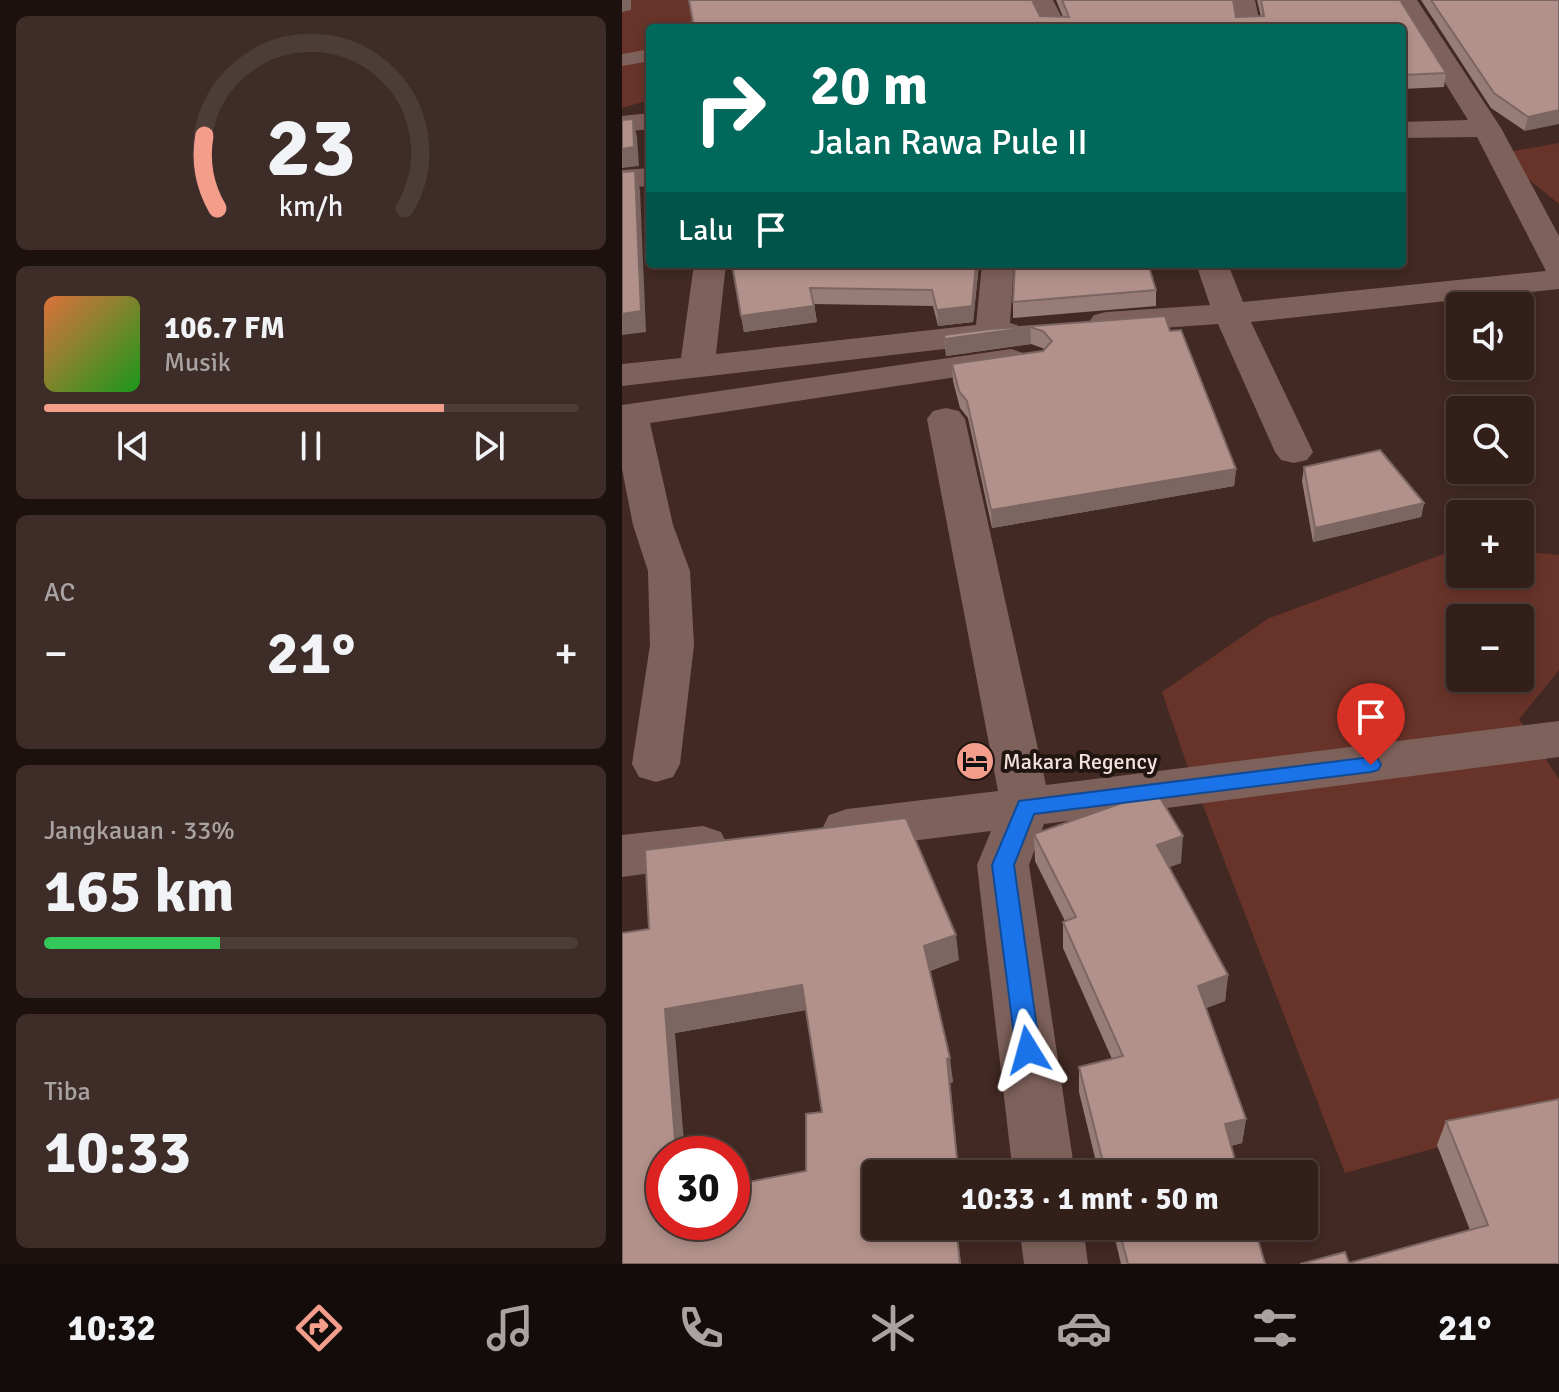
<!DOCTYPE html>
<html lang="id">
<meta charset="utf-8">
<style>
:root{--surface:#321f1a;--page:#3d2c27;--text:#f1f3f6;--muted:#a8a2a2;--line:#4d3d39;--accent:#f49d8b}
body{margin:0;font-family:Signika,sans-serif;background:var(--page);color:var(--text);height:100vh;display:flex;flex-direction:column;font-size:30px;white-space:nowrap}
*{box-sizing:border-box;margin:0}
p{font-size:26px;color:var(--muted)}
.icon{flex:none;width:44px;height:44px;fill:none;stroke:currentColor;stroke-width:2;stroke-linecap:round;stroke-linejoin:round}
.map{position:relative;flex:1;overflow:hidden}
.sheet{display:flex;flex-direction:column;gap:16px;padding:16px;background:#1c110e;width:622px}
.sheet>*{flex:none}
.banner{position:absolute;left:24px;top:24px;width:760px;height:244px;border-radius:8px;box-shadow:0 4px 12px #0003,0 0 0 2px var(--line);background:#00695c;color:#fff;overflow:hidden}
.buttons{position:absolute;left:824px;top:292px;display:grid;gap:16px}
.buttons a{display:grid;place-items:center;width:88px;height:88px;border-radius:8px;background:var(--surface);box-shadow:0 4px 12px #0003,0 0 0 2px var(--line);font-size:40px}
.speed{position:absolute;left:24px;top:1136px;display:flex;gap:16px;font-size:40px;font-weight:700;text-align:center}
.speed>*{display:grid;place-content:center;width:104px;height:104px;border-radius:50%;background:var(--surface);box-shadow:0 4px 12px #0003,0 0 0 2px var(--line);line-height:1}
.speed .limit{border:12px solid #d22;background:#fff;color:#111}
.pin{position:absolute;display:grid;place-items:center;width:68px;height:68px;color:#fff;margin:-82px -34px;border-radius:50% 50% 50% 0;rotate:-45deg;box-shadow:0 0 8px #0007}
.pin .icon{rotate:45deg}
.me{position:absolute;width:88px;margin:-44px;rotate:352deg;stroke-linejoin:round;filter:drop-shadow(0 0 6px #0008)}
.turn{display:flex;align-items:center;gap:28px;height:168px;padding:0 32px;font-size:36px}
.turn .icon{width:104px;height:104px;stroke-width:2.5}
.turn b{display:block;font-size:56px;line-height:68px}
.then{display:flex;align-items:center;height:76px;padding:0 32px;background:#0003;gap:16px;font-size:30px}
.big{font-size:60px;font-weight:800;line-height:1.1}
.sheet .widget{flex:1;display:flex;flex-direction:column;justify-content:center;gap:12px;min-width:0;padding:0 28px;border-radius:12px;background:var(--page)}
.sheet .dial{align-items:center;gap:0}
.dial svg{height:208px;overflow:visible;fill:none;stroke:var(--line);stroke-width:7;stroke-linecap:round;text-anchor:middle}
.dial text{fill:var(--text);stroke:none}
.song{display:flex;align-items:center;gap:24px}
.cover{width:96px;height:96px;border-radius:12px;background:linear-gradient(135deg,hsl(20 70% 55%),hsl(120 70% 35%))}
.played{height:8px;border-radius:4px;background:linear-gradient(90deg,var(--accent) 75%,var(--line) 75%)}
.keys{display:flex;justify-content:space-around;direction:ltr}
.heat{display:flex;justify-content:space-between;align-items:center;font-size:44px;direction:ltr}
.charge{height:12px;border-radius:6px;background:linear-gradient(90deg,#34c759 33%,var(--line) 0)}
.trip{position:absolute;left:240px;top:1160px;width:456px;height:80px;border-radius:8px;background:var(--surface);box-shadow:0 4px 12px #0003,0 0 0 2px var(--line);font-weight:800;line-height:80px;text-align:center}
.dock{display:flex;height:128px;justify-content:space-around;align-items:center;background:#140c0a;color:var(--muted)}
.dock .icon{width:56px;height:56px}
.dock .selected{color:var(--accent)}
.dock b{font-size:36px;color:var(--text)}
main{display:flex;flex:1;min-height:0}
.map>svg:first-child{display:block}
.green{fill:#683329;fill-rule:evenodd}
.lines{fill:none;stroke-linecap:round;stroke-linejoin:round}
.lane{fill:#7e615a;fill-rule:evenodd}
.street{fill:#7e615a;fill-rule:evenodd}
.wall{fill:#987d77;fill-rule:evenodd}
.shaded-wall{fill:#7c6661}
.building{fill:#b1918a;stroke:#7c6661;stroke-width:2;fill-rule:evenodd}
.route{fill:#1a73e8;stroke:#114b97;stroke-width:2}
.labels{text-anchor:middle;dominant-baseline:central;stroke-width:8;stroke-linejoin:round;paint-order:stroke}
.poi-label{font-size:22px;fill:#f2e1dd;stroke:#211512;text-anchor:start}
</style>
<main>
<section class="sheet">
<div class="widget dial"><svg viewBox="0 0 100 80">
<path d="M14 69A42 42 0 1 1 86 69"/>
<path d="M14 69A42 42 0 0 1 9 41" stroke="#f49d8b"/>
<text x="50" y="56" font-size="32" font-weight="700">23</text>
<text x="50" y="72" font-size="11">km/h</text>
</svg></div>
<div class="widget">
<div class="song"><i class="cover"></i><div><b>106.7 FM</b><p>Musik</p></div></div>
<div class="played"></div>
<div class="keys"><svg class="icon" aria-label="previous" viewBox="0 0 24 24"><path d="M18 5L8 12l10 7zM5 5v14"/></svg><svg class="icon" aria-label="pause" viewBox="0 0 24 24"><path d="M8 5v14M16 5v14"/></svg><svg class="icon" aria-label="next" viewBox="0 0 24 24"><path d="M6 5l10 7-10 7zM19 5v14"/></svg></div>
</div>
<div class="widget"><p>AC</p>
<div class="heat"><a>−</a><b class="big">21°</b><a>+</a></div>
</div>
<div class="widget"><p>Jangkauan · 33%</p><b class="big">165 km</b><div class="charge"></div></div>
<div class="widget"><p>Tiba</p><b class="big">10:33</b></div>
</section>
<div class="map">
<svg width="937" height="1264" viewBox="0 0 937 1264">
<rect width="100%" height="100%" fill="#422923"/>
<g class="green">
<polygon points="0,0 141,0 154,28 28,28 28,100 0,108"/>
<polygon points="937,143 937,204 875,154"/>
<path d="M838 548V574H898V551L937 555V670L897 719 937 779V1114L723 1173 563 759 540 692 647 618ZM838 618H898V678H838Z"/>
</g>
<g class="lines">
<polygon class="lane" points="28,49 28,61 0,66 0,54"/>
<g class="street">
<polygon points="407,0 431,0 445,28 421,28"/>
<polygon points="609,0 633,0 639,28 615,28"/>
<polygon points="777,0 795,0 879,128 937,236 937,289 629,322 691,452 685,460 672,463 659,460 653,452 596,324 484,332 472,329 467,322 472,315 484,312 588,305 574,264 606,264 621,302 924,271 855,137 780,138 780,122 846,120 774,4"/>
<polygon points="28,113 28,129 0,132 0,116"/>
<polygon points="28,168 28,186 0,188 0,170"/>
<polygon points="72,264 104,264 94,354 354,325 360,264 392,264 388,323 395,325 400,332 395,339 383,342 0,386 0,364 59,358"/>
<polygon points="389,349 401,353 407,360 401,367 28,423 51,525 68,571 72,645 58,764 51,777 34,782 17,777 10,764 28,645 26,571 11,525 0,469 0,405"/>
<polygon points="324,408 337,411 343,419 424,785 937,721 937,757 422,824 407,865 453,1174 391,1174 355,865 369,831 225,849 207,843 200,829 207,815 225,809 376,791 305,419 311,411"/>
<polygon points="81,826 99,832 106,846 99,860 81,866 0,877 0,835"/>
<polygon points="397,1226 461,1226 466,1264 402,1264"/>
</g>
</g>
<g class="wall">
<polygon points="67,0 410,0 418,16 441,17 434,0 611,0 614,17 639,17 635,0 778,0 824,73 822,87 780,89 780,28 72,28"/>
<polygon points="799,0 937,0 903,131 869,108"/>
<polygon points="110,264 357,264 351,322 316,326 311,306 192,304 195,322 122,332"/>
<polygon points="534,290 534,306 391,318 391,302"/>
<polygon points="543,316 548,331 614,469 612,486 370,528 346,418 338,408 331,381 330,364 421,351 423,349 409,344 324,356 322,335"/>
<polygon points="682,467 802,503 799,517 691,542 680,481"/>
<polygon points="412,834 559,863 547,867 606,975 603,1001 584,1008 624,1119 620,1143 609,1146 617,1174 477,1174 457,1092 457,1067 490,1059 441,948 441,922 443,921 413,861"/>
<path d="M0 933 337 960 308 971 331 1082 328 1083 337 1174H254L334 1226 339 1264H0ZM184 1010 200 1112 184 1171 42 1222 53 1033Z"/>
<polygon points="824,1121 937,1264 727,1263 848,1230 815,1145"/>
<polygon points="490,1226 632,1226 643,1264 499,1264"/>
</g>
<g class="shaded-wall">
<polygon points="0,0 9,0 9,10 0,12"/>
<polygon points="937,110 937,124 903,131 906,117"/>
<polygon points="11,119 15,137 17,166 0,168 0,149"/>
<polygon points="13,171 18,190 24,332 0,335 0,314"/>
<polygon points="354,264 357,264 351,322 316,326 315,310"/>
<polygon points="192,306 195,322 122,332 119,316"/>
<polygon points="408,327 409,344 324,356 323,339"/>
<polygon points="614,469 612,486 370,528 369,510"/>
<polygon points="802,503 799,517 691,542 693,528"/>
<polygon points="561,836 559,863 533,872 535,845"/>
<polygon points="334,935 337,960 306,971 302,946"/>
<polygon points="606,975 603,1001 574,1012 576,986"/>
<polygon points="180,985 187,1009 53,1033 63,1154 54,1154 43,1009"/>
<polygon points="328,1058 331,1082 328,1083 337,1174 325,1059"/>
<polygon points="624,1119 620,1143 599,1148 603,1124"/>
</g>
<g class="building">
<polygon points="67,0 410,0 418,16 447,17 440,0 611,0 614,17 642,16 639,0 778,0 824,73 780,75 780,28 72,28"/>
<polygon points="809,0 937,0 937,110 906,117 872,93"/>
<polygon points="11,119 12,147 0,149 0,120"/>
<polygon points="13,171 19,311 0,314 0,172"/>
<polygon points="110,264 354,264 350,306 315,310 310,290 188,288 192,306 119,316"/>
<polygon points="393,264 526,264 534,290 391,302"/>
<polygon points="543,316 548,331 559,330 614,469 369,510 345,401 337,391 330,364 421,351 430,341 421,331 408,327 323,339 322,335 369,329"/>
<polygon points="758,450 802,503 693,528 682,467"/>
<polygon points="534,791 561,836 535,845 606,975 576,986 624,1119 603,1124 617,1174 484,1174 457,1067 501,1056 441,922 454,917 412,834"/>
<path d="M284 818 334 935 302 946 328 1058 325 1059 336 1169 327 1171 328 1174H254V1226H334L338 1264H0V933L27 929 23 850ZM180 985 200 1112 184 1114V1171L110 1185V1222H42V1154H54L43 1009Z"/>
<polygon points="937,1099 937,1264 678,1264 723,1252 727,1263 866,1225 824,1121"/>
<polygon points="496,1226 632,1226 643,1264 506,1264"/>
</g>
<polygon class="route" points="749,757 756,759 759,765 756,770 749,772 412,814 392,865 418,1050 414,1058 406,1061 397,1058 394,1050 370,865 397,801"/>
<defs>
<g id="hotel-disc" transform="scale(2)"><circle r="9.5" fill="#f49d8b" stroke="#211512"/><path d="M-6-4.5h1.5V1H6V5H4.5V3h-9V5H-6ZM-4 0a1.8 1.8 0 1 1 3.6 0ZM.5 0V-2.5h3Q6-2.5 6 0Z" fill="#111"/></g>
</defs>
<g fill-rule="evenodd">
<use href="#hotel-disc" x="353" y="761"/>
</g>
<g class="labels">
<g class="poi-label">
<text x="381" y="761">Makara Regency</text>
</g>
</g>
</svg>
<div class="buttons">
<a><svg class="icon" aria-label="sound" viewBox="0 0 24 24"><path d="M4 9h4l5-4v14l-5-4H4zM17 9q2 3 0 6"/></svg></a>
<a><svg class="icon" aria-label="search" viewBox="0 0 24 24"><circle cx="10" cy="10" r="6"/><path d="M15 15l6 6"/></svg></a>
<a>+</a>
<a>−</a>
</div>
<div class="speed"><div class="limit">30</div></div>
<div class="pin" style="left:749px;top:765px;background:#d93025"><svg class="icon" aria-label="arrive" viewBox="0 0 24 24"><path d="M6 21V4h12l-3 4 3 4H6"/></svg></div>
<svg class="me" style="left:406px;top:1050px" viewBox="-20 -20 40 40"><path d="M0-17L14 15 0 8-14 15z" fill="#1a73e8" stroke="#fff" stroke-width="4"/></svg>
<div class="trip">10:33 · 1 mnt · 50 m</div>
<div class="banner">
<div class="turn"><svg class="icon" aria-label="right" viewBox="0 0 24 24"><path d="M7 20v-9h11M14 6l5 5-5 5"/></svg><div><b>20 m</b>Jalan Rawa Pule II</div></div>
<div class="then">Lalu<svg class="icon" aria-label="arrive" viewBox="0 0 24 24"><path d="M6 21V4h12l-3 4 3 4H6"/></svg></div>
</div>
</div>
</main>
<nav class="dock">
<b>10:32</b>
<svg class="icon selected" aria-label="directions" viewBox="0 0 24 24"><path d="M12 3l9 9-9 9-9-9zM9 14v-3h6M13 9l2 2-2 2"/></svg>
<svg class="icon" aria-label="music" viewBox="0 0 24 24"><path d="M9 18V5l10-2v13"/><circle cx="6" cy="18" r="3"/><circle cx="16" cy="16" r="3"/></svg>
<svg class="icon" aria-label="phone" viewBox="0 0 24 24"><path d="M5 4h4l2 5-3 2q2 4 5 5l2-3 5 2v4C11 20 4 13 5 4z"/></svg>
<svg class="icon" aria-label="climate" viewBox="0 0 24 24"><path d="M12 3v18M4 7l16 10M4 17L20 7"/></svg>
<svg class="icon" aria-label="car" viewBox="0 0 24 24"><path d="M5 17H2v-5l4-1 3-4h7l3 4 3 1v5h-3M9 17h6M6 11h13"/><circle cx="7" cy="17" r="2"/><circle cx="17" cy="17" r="2"/></svg>
<svg class="icon" aria-label="filters" viewBox="0 0 24 24"><path d="M4 7h16M4 17h16"/><circle cx="9" cy="7" r="2"/><circle cx="15" cy="17" r="2"/></svg>
<b>21°</b>
</nav>
